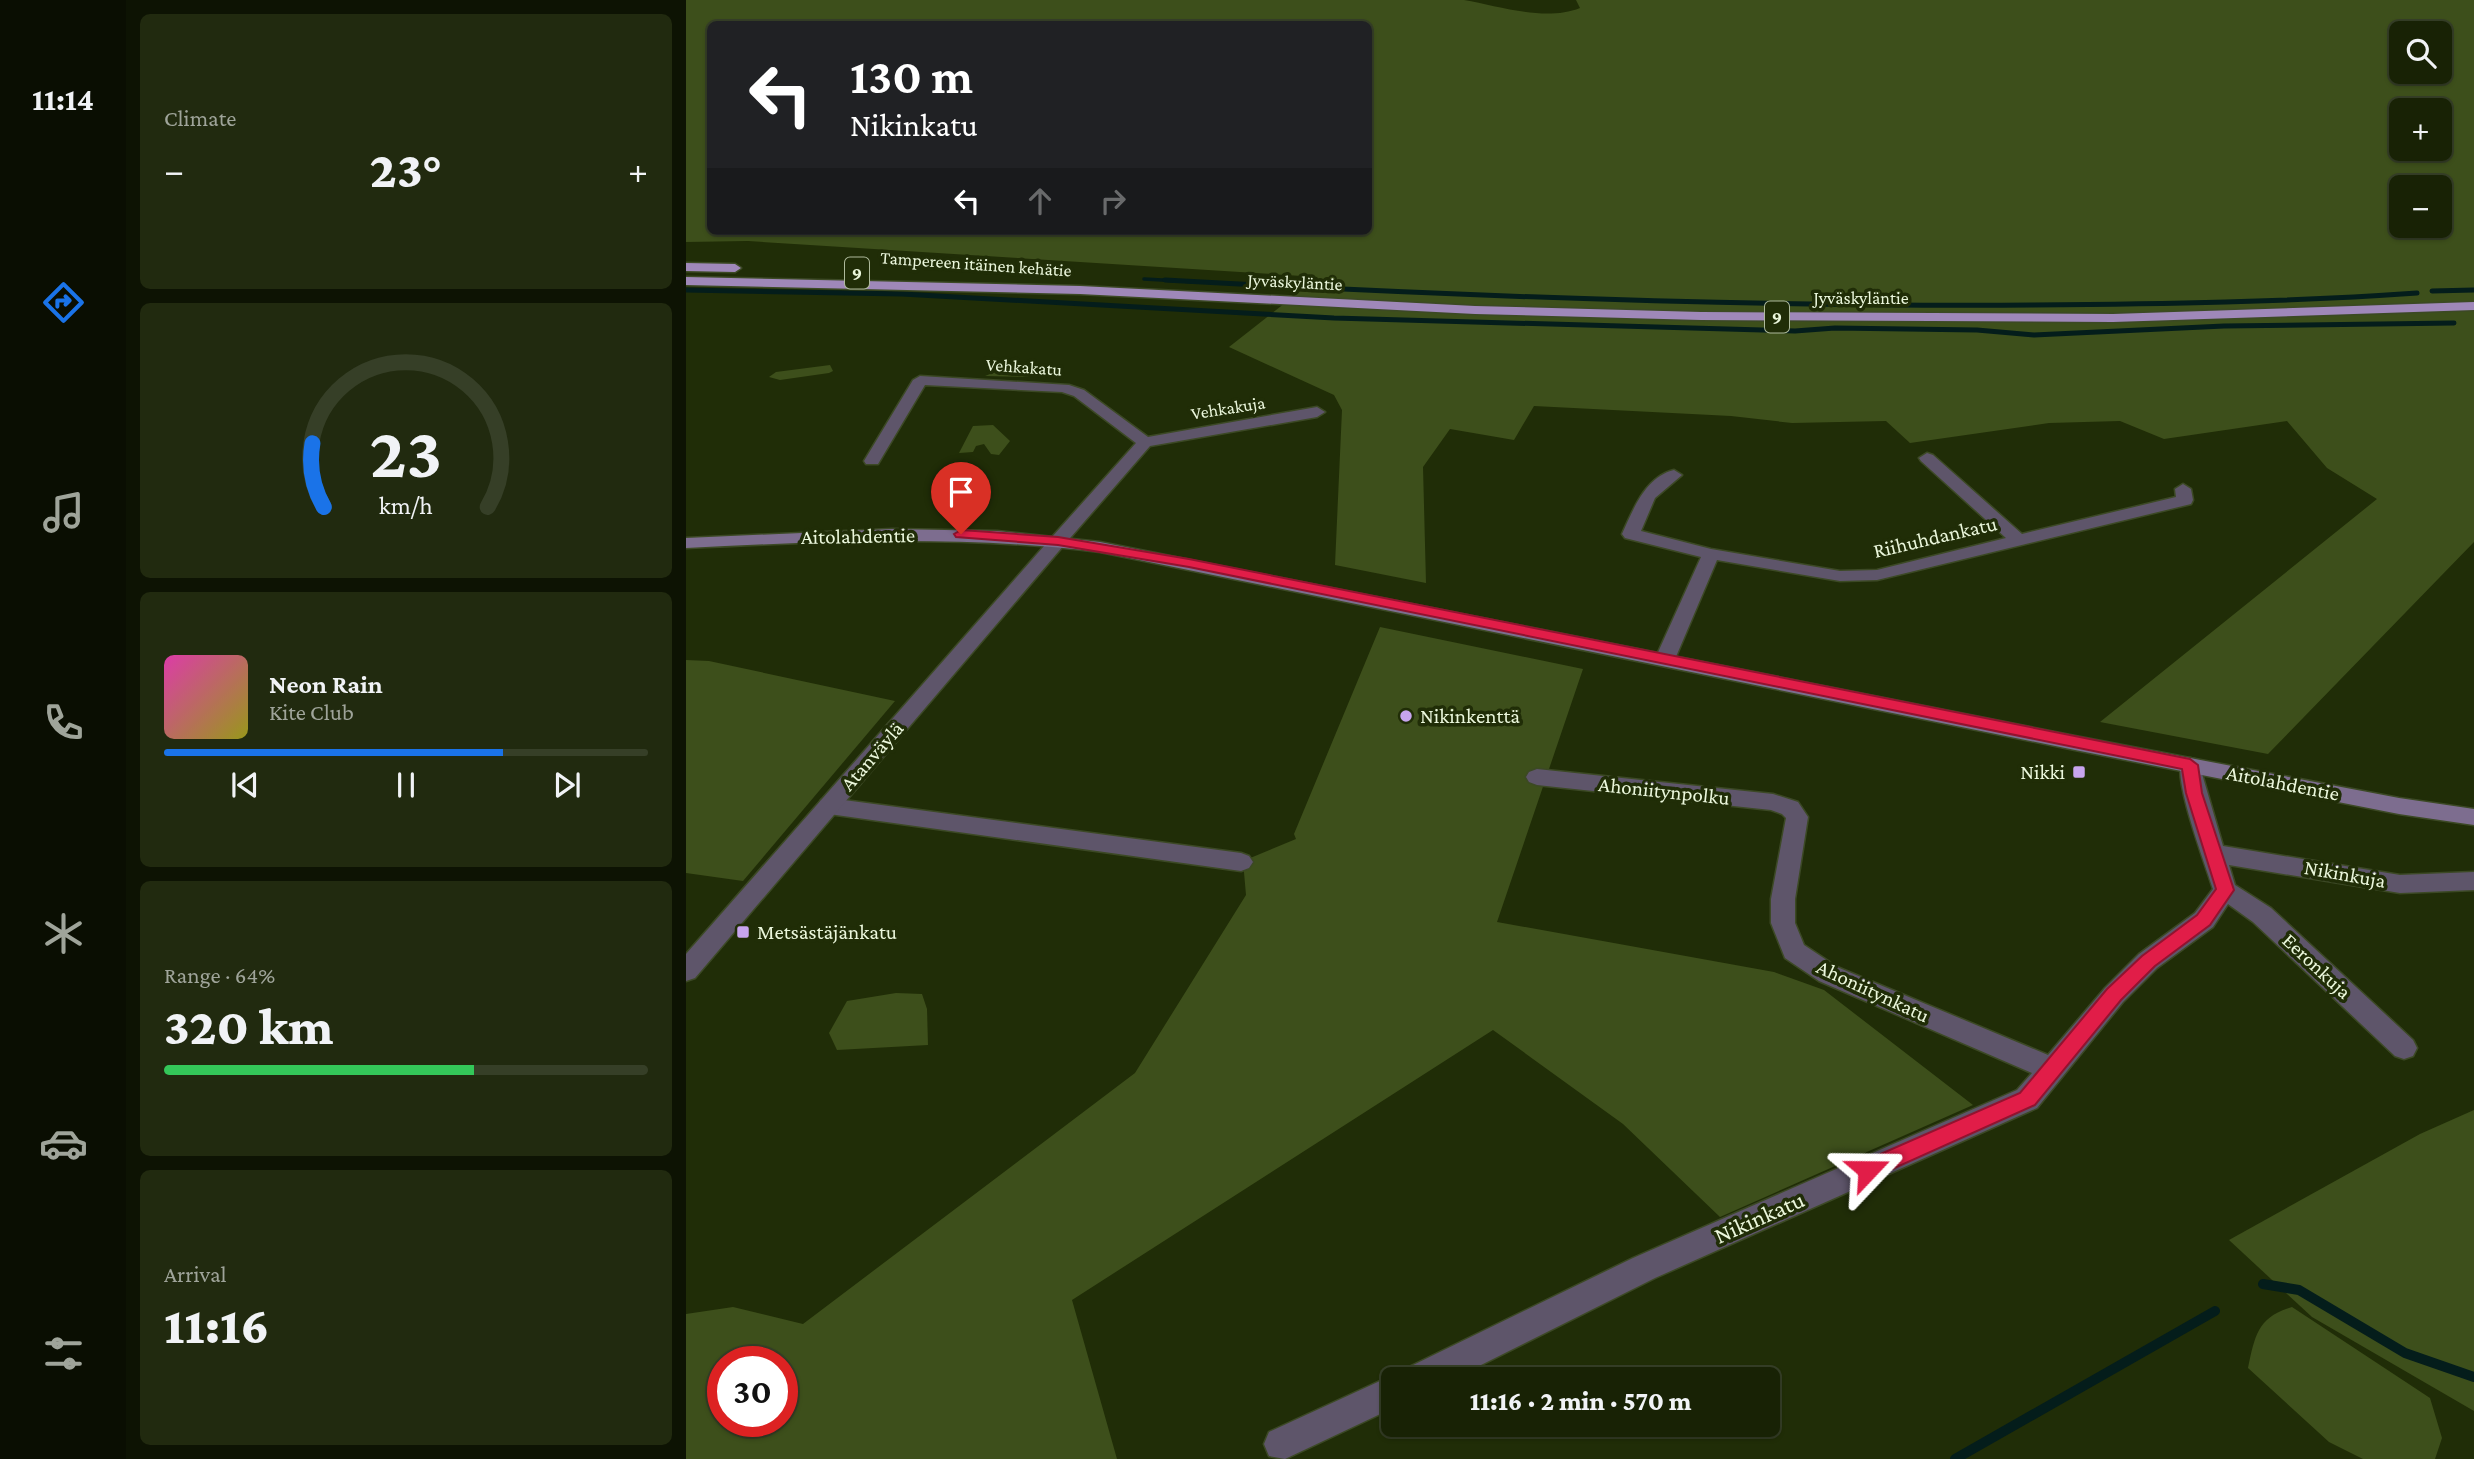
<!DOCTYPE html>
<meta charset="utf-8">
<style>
:root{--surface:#182205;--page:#212a0f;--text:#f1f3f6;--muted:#9fa49a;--line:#363f27;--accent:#1a73e8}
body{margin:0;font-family:"Crimson Pro",serif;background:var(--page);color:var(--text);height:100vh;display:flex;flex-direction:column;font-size:26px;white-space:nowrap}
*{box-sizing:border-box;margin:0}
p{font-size:23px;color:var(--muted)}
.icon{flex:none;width:38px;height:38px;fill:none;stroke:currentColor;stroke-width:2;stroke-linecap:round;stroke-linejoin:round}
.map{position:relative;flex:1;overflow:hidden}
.details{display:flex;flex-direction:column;gap:14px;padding:14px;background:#0d1303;width:560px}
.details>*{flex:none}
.guide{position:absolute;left:21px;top:21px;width:665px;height:214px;border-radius:10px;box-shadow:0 2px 5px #0004,0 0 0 2px var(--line);background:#202124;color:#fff;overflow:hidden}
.tools{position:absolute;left:1703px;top:21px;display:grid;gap:14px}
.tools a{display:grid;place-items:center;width:63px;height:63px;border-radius:10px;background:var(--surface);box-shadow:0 2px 5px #0004,0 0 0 2px var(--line);font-size:35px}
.speed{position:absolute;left:21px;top:1346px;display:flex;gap:14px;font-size:35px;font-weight:700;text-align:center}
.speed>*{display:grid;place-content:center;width:91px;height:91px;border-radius:50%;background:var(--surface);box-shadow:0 2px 5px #0004,0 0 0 2px var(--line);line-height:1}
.speed .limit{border:10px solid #d22;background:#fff;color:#111}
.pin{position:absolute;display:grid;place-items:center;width:60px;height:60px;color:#fff;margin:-72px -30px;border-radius:50% 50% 50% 0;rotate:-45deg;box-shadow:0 0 7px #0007}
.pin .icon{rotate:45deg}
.me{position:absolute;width:77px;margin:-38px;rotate:67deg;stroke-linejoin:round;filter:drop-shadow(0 0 5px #0008)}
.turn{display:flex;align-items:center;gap:24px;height:147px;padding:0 28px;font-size:32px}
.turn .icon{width:91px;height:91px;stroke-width:2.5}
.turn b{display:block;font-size:49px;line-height:60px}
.lanes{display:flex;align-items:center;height:66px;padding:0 28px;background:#0003;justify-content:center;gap:35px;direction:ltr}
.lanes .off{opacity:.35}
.big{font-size:52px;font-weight:800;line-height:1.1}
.details .tile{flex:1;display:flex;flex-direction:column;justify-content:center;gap:10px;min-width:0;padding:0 24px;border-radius:10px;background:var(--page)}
.details .dial{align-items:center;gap:0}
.dial svg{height:182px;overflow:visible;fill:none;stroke:var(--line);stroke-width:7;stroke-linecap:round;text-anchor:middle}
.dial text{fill:var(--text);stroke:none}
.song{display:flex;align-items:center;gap:21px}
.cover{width:84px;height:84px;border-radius:10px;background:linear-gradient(135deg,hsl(320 70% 55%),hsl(60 70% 35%))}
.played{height:7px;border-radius:4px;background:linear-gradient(90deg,var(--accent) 70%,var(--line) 70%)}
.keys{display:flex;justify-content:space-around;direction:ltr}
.heat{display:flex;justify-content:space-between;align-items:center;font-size:38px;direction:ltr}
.charge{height:10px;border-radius:5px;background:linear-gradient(90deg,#34c759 64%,var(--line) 0)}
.trip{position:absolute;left:695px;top:1367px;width:399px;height:70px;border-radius:10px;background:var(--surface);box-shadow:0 2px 5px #0004,0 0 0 2px var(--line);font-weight:800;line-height:70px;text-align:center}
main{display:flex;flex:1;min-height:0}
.menu{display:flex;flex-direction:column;width:126px;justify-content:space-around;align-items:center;background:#0a0e02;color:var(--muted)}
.menu .icon{width:49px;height:49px}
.menu .selected{color:var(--accent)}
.menu b{font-size:32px;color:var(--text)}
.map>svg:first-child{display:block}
.green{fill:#3d4f1b;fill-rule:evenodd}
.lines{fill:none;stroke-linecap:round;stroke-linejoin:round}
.stream-far2{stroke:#041d1b;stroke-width:3.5}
.stream-far1{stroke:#041d1b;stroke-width:5}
.stream{stroke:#041d1b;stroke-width:10}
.minor-casing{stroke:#3c4925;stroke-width:3}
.tertiary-casing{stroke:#3c4925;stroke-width:3}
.secondary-casing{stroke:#3c4925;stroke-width:3}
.trunk-casing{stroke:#3c4925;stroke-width:3}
.minor{fill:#5e556a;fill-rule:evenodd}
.tertiary{fill:#5e556a;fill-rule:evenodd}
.secondary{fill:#7d6d8f;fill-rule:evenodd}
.trunk{fill:#9f88b9;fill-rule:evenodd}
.route{fill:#e11d48;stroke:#92132f;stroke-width:2}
.poi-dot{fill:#c8a5ee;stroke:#202d07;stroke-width:2.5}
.labels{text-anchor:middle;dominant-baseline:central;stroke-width:7;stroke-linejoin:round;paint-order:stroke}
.far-street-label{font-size:18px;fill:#ebf7dc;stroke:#202d07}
.shield{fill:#202d07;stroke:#aeba9c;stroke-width:2}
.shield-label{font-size:19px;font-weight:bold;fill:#ebf7dc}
.street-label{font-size:21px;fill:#ebf7dc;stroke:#202d07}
.poi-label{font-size:21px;fill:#ebf7dc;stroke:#202d07;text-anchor:start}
.near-street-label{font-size:24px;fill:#ebf7dc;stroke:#202d07}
</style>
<main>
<nav class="menu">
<b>11:14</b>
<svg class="icon selected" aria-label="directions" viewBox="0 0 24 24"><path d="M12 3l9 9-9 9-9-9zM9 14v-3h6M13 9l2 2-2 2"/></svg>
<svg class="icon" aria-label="music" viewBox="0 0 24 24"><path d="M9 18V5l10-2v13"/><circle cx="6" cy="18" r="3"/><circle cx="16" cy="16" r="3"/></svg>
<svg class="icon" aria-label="phone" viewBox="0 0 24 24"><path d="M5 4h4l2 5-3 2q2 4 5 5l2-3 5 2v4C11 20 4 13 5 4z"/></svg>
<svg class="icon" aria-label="climate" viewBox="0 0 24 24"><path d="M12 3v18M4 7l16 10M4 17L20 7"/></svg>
<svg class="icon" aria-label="car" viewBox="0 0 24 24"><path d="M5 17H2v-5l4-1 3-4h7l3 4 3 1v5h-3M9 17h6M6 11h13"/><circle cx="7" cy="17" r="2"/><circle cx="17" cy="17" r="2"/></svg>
<svg class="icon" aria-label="filters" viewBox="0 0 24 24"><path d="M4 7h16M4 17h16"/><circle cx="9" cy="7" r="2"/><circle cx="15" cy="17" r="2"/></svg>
</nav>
<section class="details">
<div class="tile"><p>Climate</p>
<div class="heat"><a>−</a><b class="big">23°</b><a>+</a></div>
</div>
<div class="tile dial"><svg viewBox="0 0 100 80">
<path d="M14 69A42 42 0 1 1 86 69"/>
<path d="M14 69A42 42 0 0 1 9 41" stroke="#1a73e8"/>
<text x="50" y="56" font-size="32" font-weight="700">23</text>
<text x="50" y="72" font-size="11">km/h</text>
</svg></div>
<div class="tile">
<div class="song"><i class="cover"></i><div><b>Neon Rain</b><p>Kite Club</p></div></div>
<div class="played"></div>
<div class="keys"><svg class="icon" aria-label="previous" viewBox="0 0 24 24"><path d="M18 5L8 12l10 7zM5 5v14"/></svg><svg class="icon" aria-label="pause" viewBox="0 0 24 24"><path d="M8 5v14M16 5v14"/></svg><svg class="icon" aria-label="next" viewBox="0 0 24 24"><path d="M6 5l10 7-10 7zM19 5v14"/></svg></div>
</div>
<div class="tile"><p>Range · 64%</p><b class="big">320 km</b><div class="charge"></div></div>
<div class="tile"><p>Arrival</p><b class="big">11:16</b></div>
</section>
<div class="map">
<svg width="1788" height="1459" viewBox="0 0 1788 1459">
<rect width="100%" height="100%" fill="#202d07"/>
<g class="green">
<path d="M0 0H778C813 6 859 22 894 8L890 0H1788V542L1582 754 1414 722 1691 499 1641 468 1601 421 1478 439 1434 421 1363 423 1224 443 1200 421 1106 423 1045 416 848 406 828 440 764 429 737 467 740 583 649 565 656 410 648 395 543 347 632 277 62 241 0 242ZM24 24H682V231H24ZM1715 33H1754V72H1715ZM1715 110H1754V149H1715ZM1715 187H1754V226H1715Z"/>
<path d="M322 362C336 362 343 363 347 377L299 376 314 370Z"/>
<polygon points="144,365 147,371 143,373 94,380 83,377 90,372"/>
<polygon points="307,425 324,441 313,455 305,454 298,444 290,446 287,452 273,453 287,426"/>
<path d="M694 627 897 669 811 922 1088 972 1138 990 1287 1105 1034 1217 937 1124 807 1030 386 1300 431 1459H0V1314L47 1307 117 1324 449 1073 560 895 557 861 610 839 608 834ZM37 1362H96V1421H37Z"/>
<polygon points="0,660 23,661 209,701 57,881 0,873"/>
<polygon points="210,993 236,994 241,1009 242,1045 151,1050 143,1033 161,1001"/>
<polygon points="1788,1110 1788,1411 1626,1317 1543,1240 1734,1134"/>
<path d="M1606 1307 1744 1398 1756 1438 1749 1459H1677L1643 1442 1562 1368C1569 1335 1572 1317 1606 1307Z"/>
</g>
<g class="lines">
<polyline class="stream-far2" points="458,279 512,282"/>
<g class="stream-far1">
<path d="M479 280C768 296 1058 307 1347 305 1476 304 1603 302 1731 293"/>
<polyline points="0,290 216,294 648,318 1109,331 1149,328 1291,330 1348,335 1538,326 1768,323"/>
<polyline points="1746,291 1788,290"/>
</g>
<g class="stream">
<polyline points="1577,1284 1613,1290 1719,1353 1788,1377"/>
<polyline points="1269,1459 1529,1311"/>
</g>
<g class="minor-casing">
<g id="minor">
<polygon points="234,376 383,385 398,390 462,437 631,407 639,412 631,417 464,446 378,545 366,545 363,541 366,537 450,443 388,396 376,392 239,385 192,464 180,464 178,461 227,380"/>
<path d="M1241 453 1247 455 1336 534 1490 497 1489 489 1497 484 1505 489 1507 500 1505 504 1191 580 1154 581 1031 560 989 659 986 663H972L969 659 1015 557 939 538 936 534C947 510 959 477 988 470L996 475 969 498 955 531 1025 549 1154 571 1191 570 1320 538 1235 461 1233 458Z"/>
<path d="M1504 758 1512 760 1537 846 1714 875 1788 872V890L1714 893 1543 865 1549 885 1585 908 1727 1040 1731 1048 1727 1056 1718 1059 1709 1056 1567 922 1542 904 1527 927 1471 968 1437 1002 1351 1108 969 1278 767 1379H707V1408L599 1459 583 1456 578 1444 583 1432 707 1375 716 1378 721 1368 947 1258 1331 1090 1346 1073 1133 981 1099 958 1085 923V899L1100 818 1096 814 1085 810 851 785 843 782 840 777 843 772 851 769 1087 794 1112 802 1122 817 1109 899V923L1118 945 1151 967 1362 1055 1419 988 1453 954 1509 913 1527 889C1520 866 1486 777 1496 760Z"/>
<polygon points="143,798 555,853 563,856 567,862 563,868 555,871 143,814 135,812 132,806 135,800"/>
</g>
</g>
<g class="tertiary-casing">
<polygon id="tertiary" points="372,536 378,537 381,541 378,545 9,978 0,981 0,954 366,537"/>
</g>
<g class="secondary-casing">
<path id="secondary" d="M207 529 311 531 414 542 1389 736 1713 798 1788 809V825L1713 814 1389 750 414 552C276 535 139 541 0 548V538Z"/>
</g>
<g class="trunk-casing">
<g id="trunk">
<polygon points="0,263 49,264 55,268 49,272 0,271"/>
<polygon points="0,277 394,286 789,306 1015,312 1427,314 1788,302 1788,310 1427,322 1015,320 789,314 394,294 0,285"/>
</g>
</g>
<use href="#minor" class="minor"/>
<use href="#tertiary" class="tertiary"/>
<use href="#secondary" class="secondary"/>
<use href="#trunk" class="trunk"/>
</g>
<polygon class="route" points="275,530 372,537 503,559 1504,759 1512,765 1516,793 1548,890 1524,925 1469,966 1435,1000 1349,1105 1182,1180 1174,1177 1171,1170 1174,1163 1334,1093 1421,989 1456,956 1511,915 1530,889 1500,793 1496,769 503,567 372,545 270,537 268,534"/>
<g class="poi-dot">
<circle cx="720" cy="716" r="7"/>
<rect x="1386" y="765" width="14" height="14" rx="3.5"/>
<rect x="50" y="925" width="14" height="14" rx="3.5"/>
</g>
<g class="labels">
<g class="far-street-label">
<text transform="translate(290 264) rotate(4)">Tampereen itäinen kehätie</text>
<text transform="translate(609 282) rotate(3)">Jyväskyläntie</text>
<text x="1175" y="298">Jyväskyläntie</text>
<text transform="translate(338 367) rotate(4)">Vehkakatu</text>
<text transform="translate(542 408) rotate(-9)">Vehkakuja</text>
</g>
<g class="shield">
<rect x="159" y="257.5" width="24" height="31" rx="5"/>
<rect x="1079" y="301.5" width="24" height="31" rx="5"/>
</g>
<g class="shield-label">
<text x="171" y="273">9</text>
<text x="1091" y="317">9</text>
</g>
<g class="street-label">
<text transform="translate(172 536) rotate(-1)">Aitolahdentie</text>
<text transform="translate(1249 537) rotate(-13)">Riihuhdankatu</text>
<text transform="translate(186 756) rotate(-49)">Atanväylä</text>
<text transform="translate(1597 783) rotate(11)">Aitolahdentie</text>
<text transform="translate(978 791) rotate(6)">Ahoniitynpolku</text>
<text transform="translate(1659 874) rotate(10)">Nikinkuja</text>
<text transform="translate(1631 966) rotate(43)">Eeronkuja</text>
<text transform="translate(1187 991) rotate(25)">Ahoniitynkatu</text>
</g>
<g class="poi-label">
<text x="734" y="716">Nikinkenttä</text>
<text x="1379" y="772" text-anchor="end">Nikki</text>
<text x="71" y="932">Metsästäjänkatu</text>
</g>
<g class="near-street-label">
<text transform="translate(1073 1217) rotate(-24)">Nikinkatu</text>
</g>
</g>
</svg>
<div class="tools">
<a><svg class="icon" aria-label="search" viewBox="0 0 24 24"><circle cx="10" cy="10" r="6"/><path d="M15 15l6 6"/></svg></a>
<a>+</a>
<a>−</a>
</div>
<div class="speed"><div class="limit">30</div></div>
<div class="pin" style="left:275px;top:534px;background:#d93025"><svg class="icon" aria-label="arrive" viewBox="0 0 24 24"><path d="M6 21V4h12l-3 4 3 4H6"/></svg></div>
<svg class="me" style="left:1182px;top:1170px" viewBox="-20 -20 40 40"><path d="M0-17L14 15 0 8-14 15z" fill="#e11d48" stroke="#fff" stroke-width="4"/></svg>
<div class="trip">11:16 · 2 min · 570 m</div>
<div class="guide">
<div class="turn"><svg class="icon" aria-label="left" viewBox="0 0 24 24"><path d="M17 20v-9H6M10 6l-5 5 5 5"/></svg><div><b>130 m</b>Nikinkatu</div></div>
<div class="lanes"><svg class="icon" aria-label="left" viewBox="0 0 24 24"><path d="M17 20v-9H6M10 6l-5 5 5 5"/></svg><svg class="icon off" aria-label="ahead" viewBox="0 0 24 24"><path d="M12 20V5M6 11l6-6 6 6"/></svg><svg class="icon off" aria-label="right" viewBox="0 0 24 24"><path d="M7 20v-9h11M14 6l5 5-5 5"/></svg></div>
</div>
</div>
</main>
